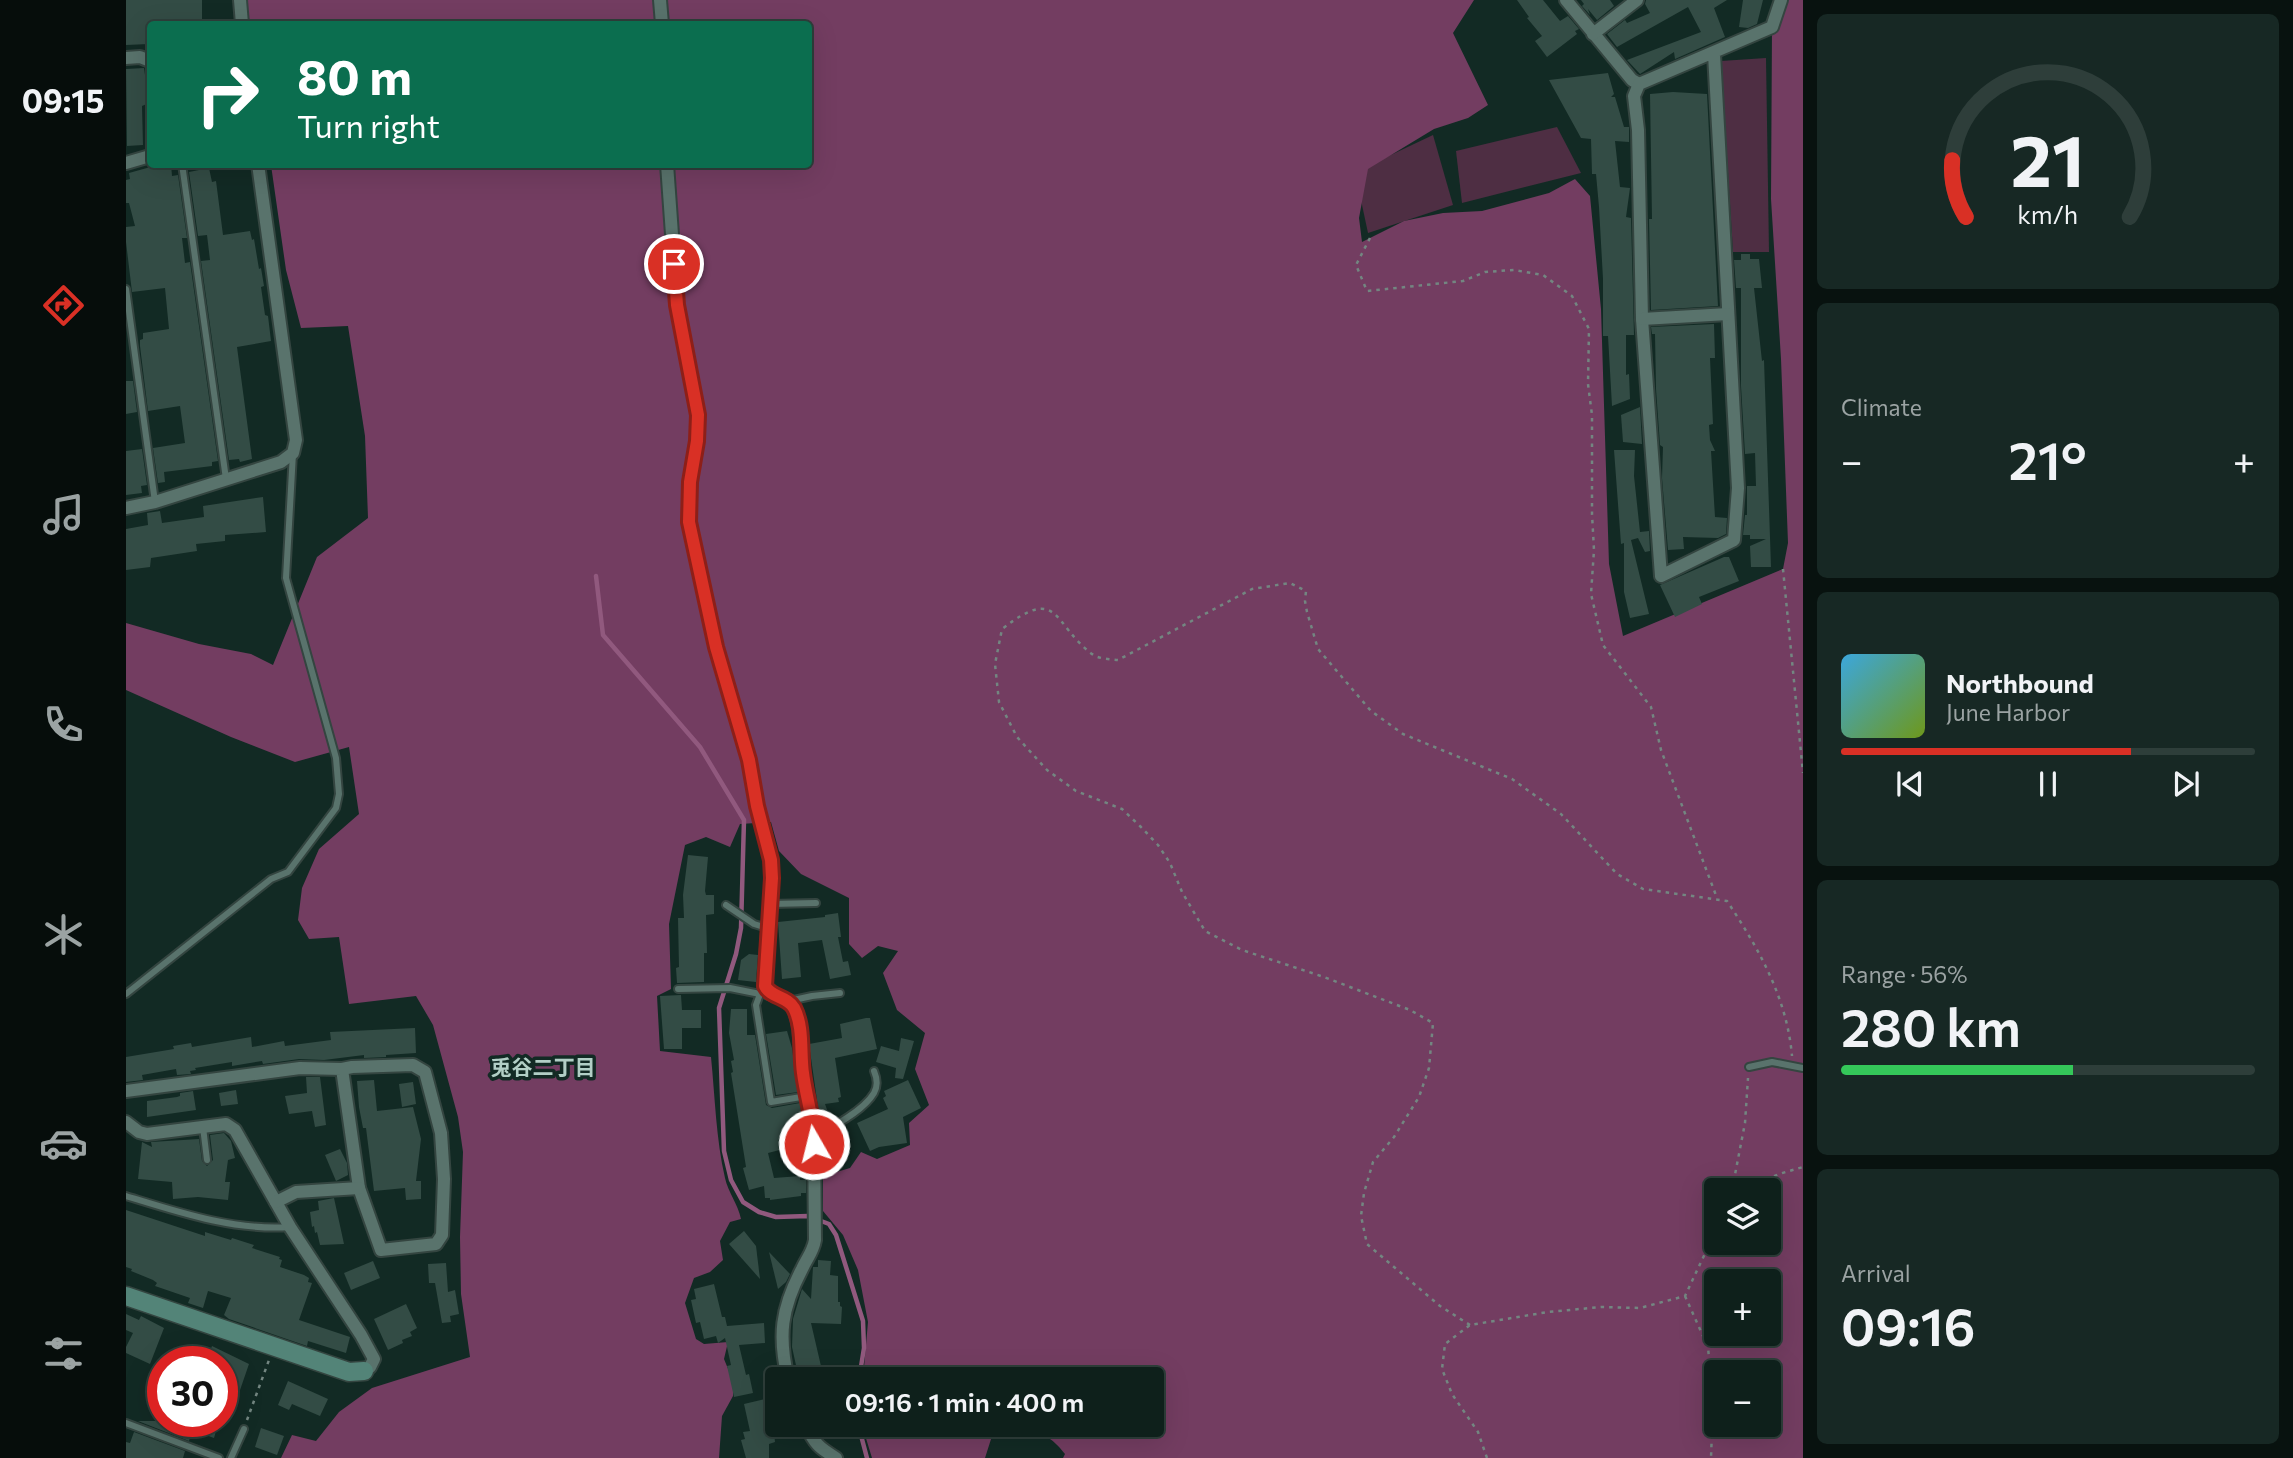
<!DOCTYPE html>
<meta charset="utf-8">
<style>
:root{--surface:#0e201b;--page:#172824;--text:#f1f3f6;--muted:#9ba3a3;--line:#2e3e3a;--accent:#d93025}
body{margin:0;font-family:Commissioner,"Noto Sans JP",sans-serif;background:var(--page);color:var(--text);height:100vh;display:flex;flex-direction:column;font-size:26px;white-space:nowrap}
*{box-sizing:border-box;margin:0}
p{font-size:23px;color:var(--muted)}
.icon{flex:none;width:38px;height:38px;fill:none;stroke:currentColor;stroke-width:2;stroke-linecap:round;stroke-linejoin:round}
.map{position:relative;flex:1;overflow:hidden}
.drawer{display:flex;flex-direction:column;gap:14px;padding:14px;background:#08120f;width:490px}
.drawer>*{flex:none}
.hud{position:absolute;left:21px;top:21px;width:665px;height:147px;border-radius:7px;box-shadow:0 7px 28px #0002,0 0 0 2px var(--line);background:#0b6e4f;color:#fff;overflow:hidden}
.tools{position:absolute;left:1578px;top:1178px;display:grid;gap:14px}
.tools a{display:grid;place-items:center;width:77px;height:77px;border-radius:7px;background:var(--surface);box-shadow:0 7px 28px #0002,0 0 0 2px var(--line);font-size:35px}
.speed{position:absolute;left:21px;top:1346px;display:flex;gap:14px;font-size:35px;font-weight:700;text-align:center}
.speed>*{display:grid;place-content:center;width:91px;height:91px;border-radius:50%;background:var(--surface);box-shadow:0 7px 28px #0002,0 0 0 2px var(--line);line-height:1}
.speed .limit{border:10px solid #d22;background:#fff;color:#111}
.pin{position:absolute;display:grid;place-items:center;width:60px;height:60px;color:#fff;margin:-30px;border:4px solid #fff;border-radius:50%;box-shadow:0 2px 7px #0007}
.me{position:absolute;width:77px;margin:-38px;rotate:352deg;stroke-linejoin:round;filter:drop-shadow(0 0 5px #0008)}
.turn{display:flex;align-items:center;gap:24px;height:147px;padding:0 35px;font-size:32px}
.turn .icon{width:91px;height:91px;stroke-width:2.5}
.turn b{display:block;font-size:49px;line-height:60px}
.big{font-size:52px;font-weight:600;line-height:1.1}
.drawer .widget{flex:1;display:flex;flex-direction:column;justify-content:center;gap:10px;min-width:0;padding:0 24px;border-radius:10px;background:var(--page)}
.drawer .dial{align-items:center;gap:0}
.dial svg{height:182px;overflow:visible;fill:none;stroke:var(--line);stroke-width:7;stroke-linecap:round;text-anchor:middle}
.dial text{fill:var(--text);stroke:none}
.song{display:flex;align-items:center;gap:21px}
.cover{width:84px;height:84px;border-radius:10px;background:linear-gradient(135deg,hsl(200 70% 55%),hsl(80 70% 35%))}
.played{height:7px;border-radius:4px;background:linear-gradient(90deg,var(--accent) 70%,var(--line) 70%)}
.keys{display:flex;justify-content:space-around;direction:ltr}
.heat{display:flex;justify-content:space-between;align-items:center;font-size:38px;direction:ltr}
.charge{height:10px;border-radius:5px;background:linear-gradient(90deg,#34c759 56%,var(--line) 0)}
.trip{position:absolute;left:639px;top:1367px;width:399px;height:70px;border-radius:7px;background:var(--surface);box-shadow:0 7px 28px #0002,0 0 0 2px var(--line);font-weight:600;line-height:70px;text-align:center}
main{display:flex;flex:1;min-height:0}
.tab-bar{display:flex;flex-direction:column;width:126px;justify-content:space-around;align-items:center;background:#060d0b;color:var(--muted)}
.tab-bar .icon{width:49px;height:49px}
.tab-bar .selected{color:var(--accent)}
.tab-bar b{font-size:32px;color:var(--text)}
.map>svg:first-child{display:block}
.green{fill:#4e2e43}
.forest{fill:#733d61;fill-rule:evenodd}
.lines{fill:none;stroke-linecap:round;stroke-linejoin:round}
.stream{stroke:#91597e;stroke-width:4.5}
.building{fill:#334c45}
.lane-casing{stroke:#344540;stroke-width:10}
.street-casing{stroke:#344540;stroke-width:16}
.secondary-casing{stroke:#344540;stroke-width:21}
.path{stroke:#738681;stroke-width:2.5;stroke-dasharray:3.5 5;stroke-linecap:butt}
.lane{stroke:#59736c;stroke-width:6}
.street{stroke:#59736c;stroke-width:12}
.secondary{stroke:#538478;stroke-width:18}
.route-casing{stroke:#8d1f18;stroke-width:18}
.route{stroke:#d93025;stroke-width:12}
.labels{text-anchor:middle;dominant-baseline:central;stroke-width:7;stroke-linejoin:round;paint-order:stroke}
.neighbourhood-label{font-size:21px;font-weight:bold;fill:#b2cfc6;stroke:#122a24}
</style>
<main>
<nav class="tab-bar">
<b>09:15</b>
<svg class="icon selected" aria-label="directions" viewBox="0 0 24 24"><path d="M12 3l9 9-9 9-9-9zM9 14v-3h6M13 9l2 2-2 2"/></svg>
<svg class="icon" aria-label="music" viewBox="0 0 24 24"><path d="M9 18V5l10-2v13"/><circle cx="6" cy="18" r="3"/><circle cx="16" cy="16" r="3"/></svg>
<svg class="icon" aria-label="phone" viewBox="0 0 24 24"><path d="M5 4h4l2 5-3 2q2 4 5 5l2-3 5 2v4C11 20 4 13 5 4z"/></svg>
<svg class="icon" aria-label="climate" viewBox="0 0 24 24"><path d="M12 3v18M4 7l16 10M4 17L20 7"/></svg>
<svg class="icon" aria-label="car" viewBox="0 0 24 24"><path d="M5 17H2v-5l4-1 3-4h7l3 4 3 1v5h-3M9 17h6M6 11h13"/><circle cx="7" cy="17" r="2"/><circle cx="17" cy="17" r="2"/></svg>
<svg class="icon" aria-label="filters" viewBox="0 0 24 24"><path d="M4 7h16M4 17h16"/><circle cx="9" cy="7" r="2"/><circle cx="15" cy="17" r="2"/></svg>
</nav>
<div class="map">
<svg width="1677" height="1458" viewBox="0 0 1677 1458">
<rect width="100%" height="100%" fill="#122a24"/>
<g class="green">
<polygon points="1640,58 1643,252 1607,252 1595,61"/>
<polygon points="1431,127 1455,173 1336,203 1330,151"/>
<polygon points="1307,135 1327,205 1242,233 1229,172"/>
</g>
<path class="forest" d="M120 0H1348L1327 33 1362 105 1342 118 1308 129 1242 169 1233 218 1236 242 1278 221 1317 213 1356 211 1423 193 1449 179 1464 196 1475 309 1483 564 1497 636 1657 569 1662 543 1655 359 1645 199 1646 27 1655 0H1677V1458H937L939 1454C917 1425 899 1430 866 1436L859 1458H746L736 1425 1026 1424V1379H737L742 1322 732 1270 717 1235 697 1211V1176L724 1168 735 1152 751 1159 784 1145 783 1123 803 1105 789 1069 799 1033 771 1010 757 973 772 951 752 946 736 958 723 944V898L675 874 653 851 645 822 614 824 604 847 580 837 559 845 543 924 545 989 531 996 534 1051 585 1057C589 1097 590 1139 599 1178 602 1192 612 1204 615 1219L604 1222 594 1241 597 1260 584 1272 568 1278 559 1303 570 1339 578 1344 602 1342 598 1359 607 1381V1396L596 1416 593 1458H155L166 1435 190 1441 213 1412 246 1388 344 1357 335 1294 334 1237 337 1152 332 1117 307 1025 290 996 223 1004 213 937 183 939 172 920 176 888 193 849 233 814 223 747 169 762 105 737 0 690V623L73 644 125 654 147 665 191 557 242 518 239 436 222 326 175 328 160 270 145 165 682 164V24H124ZM1591 1190H1643V1242H1591ZM1591 1281H1643V1334H1591ZM1591 1372H1643V1424H1591Z"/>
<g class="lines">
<g class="stream">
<polyline points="470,576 477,635 574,747 618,820 615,928 610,954 593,1008 598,1151 605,1180 617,1202 633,1212 650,1217 682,1216 703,1224 710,1235 737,1321 738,1348 733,1379"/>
<polyline points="732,1424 741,1458"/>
</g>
</g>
<g class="building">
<polygon points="0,0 76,0 76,21 74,24 22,24 23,44 0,45"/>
<polygon points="1391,0 1417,0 1434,21 1442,16 1453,29 1449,31 1451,34 1421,57 1409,41 1416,36 1401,18 1403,17"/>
<polygon points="1455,0 1484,0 1488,6 1471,20 1462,9 1464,15 1456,6 1458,4"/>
<polygon points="1520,0 1601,0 1588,8 1599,37 1549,59 1548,52 1514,74 1501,60 1575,32 1562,7 1491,47 1481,34 1499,20 1501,23 1524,13 1519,4"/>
<polygon points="1617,0 1637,0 1631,24 1622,28 1613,27"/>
<polygon points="18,68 19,75 22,75 23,103 16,106 17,145 1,146 0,69"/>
<polygon points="1482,73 1488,94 1485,97 1489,97 1498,127 1503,127 1503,142 1489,141 1494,187 1504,188 1500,217 1505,218 1508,335 1500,335 1500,375 1503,374 1504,399 1486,406 1482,336 1477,336 1477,279 1473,207 1470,174 1466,174 1465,139 1455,138 1423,80"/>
<polygon points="1547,92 1581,94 1592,306 1525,310 1523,219 1526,219 1524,94"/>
<polygon points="28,164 45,164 46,176 52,175 61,238 56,238 59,263 64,262 92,461 86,462 86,466 38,472 39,482 32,483 27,448 59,443 54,406 22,411 14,346 14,340 17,339 17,333 43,329 39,288 6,292 0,242 0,227 9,226 3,203 0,203 0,180 4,179 3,173 28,166"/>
<polygon points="83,168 86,182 90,181 97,235 124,231 126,240 128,239 133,269 135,268 138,286 135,287 139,315 142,316 145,341 111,347 126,459 114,462 113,459 103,460 75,261 84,260 81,235 72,236 63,172"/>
<polygon points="1615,254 1624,254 1624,259 1633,259 1636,288 1628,288 1636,361 1638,360 1645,567 1625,567 1624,546 1640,539 1624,539 1624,535 1617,535 1619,515 1621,515 1621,486 1630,486 1629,453 1619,454 1615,386 1615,288 1610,288 1608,260 1615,260"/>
<polygon points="1588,324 1589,358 1584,358 1587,424 1583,425 1584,440 1589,451 1585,451 1589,517 1601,518 1600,534 1592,538 1557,537 1558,549 1542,550 1536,478 1537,447 1534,445 1530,389 1529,334 1526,334 1525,327"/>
<polygon points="0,381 7,381 11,412 0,414"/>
<polygon points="1514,407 1516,444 1497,442 1495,415"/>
<polygon points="16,449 21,485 15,486 16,493 0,495 0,451"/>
<polygon points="1488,450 1509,450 1508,476 1514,532 1523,531 1524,551 1519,552 1512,538 1505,540 1523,614 1504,618 1498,592 1498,543 1495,544"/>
<polygon points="137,497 140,532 99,535 99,541 70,544 71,551 25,558 24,567 0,570 0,529 22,525 21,513 34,511 36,523 78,517 77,506"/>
<polygon points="1598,557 1603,557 1613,581 1573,597 1576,604 1549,617 1534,585"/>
<polygon points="562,855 582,857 579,891 580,895 588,895 588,914 580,915 581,953 578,953 578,982 551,983 550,968 553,967 552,918 558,918 557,895"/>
<polygon points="712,913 715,937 712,937 717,962 722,961 725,975 704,979 696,940 672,943 675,977 656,979 652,922 699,917 699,915"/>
<polygon points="623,954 632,955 630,982 612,980 615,960"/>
<polygon points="555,995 556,1010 575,1010 575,1028 556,1028 556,1049 538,1049 534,996"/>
<polygon points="605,1009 621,1009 621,1035 629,1035 640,1105 646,1108 674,1103 678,1127 672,1129 677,1144 642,1153 648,1178 674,1176 674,1180 680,1180 680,1193 675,1193 675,1196 644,1200 644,1198 639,1198 638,1186 623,1190 617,1168 620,1167 605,1073 607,1072 605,1061 608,1060 603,1033"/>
<polygon points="740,1018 744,1018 751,1049 709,1058 715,1097 712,1098 713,1102 699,1104 704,1118 694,1121 683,1044 716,1038 714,1024"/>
<polygon points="289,1028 290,1053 260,1055 260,1057 238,1058 238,1055 198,1060 173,1059 137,1064 136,1061 106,1066 106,1062 69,1068 70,1070 64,1071 65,1074 51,1075 50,1069 16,1075 17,1080 0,1082 0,1057 48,1049 47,1046 65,1043 66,1047 125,1037 126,1047 158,1041 159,1046 205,1040 204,1032"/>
<polygon points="661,1031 666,1048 672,1092 650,1095 640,1034"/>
<polygon points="775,1038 788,1041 777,1079 769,1078 770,1068 750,1062 755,1046 773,1051"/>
<polygon points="180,1077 194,1077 200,1125 189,1127 186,1111 163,1114 159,1096 181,1093"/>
<polygon points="248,1080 251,1111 287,1107 295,1139 290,1181 295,1181 295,1199 280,1200 279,1188 248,1191 240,1128 237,1128 233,1107 231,1081"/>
<polygon points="782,1080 795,1108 777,1117 781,1143 753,1147 744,1151 731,1123 762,1109 757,1098 760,1096 758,1091"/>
<polygon points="287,1082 290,1104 276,1107 273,1084"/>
<polygon points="110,1090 112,1104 95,1106 93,1093"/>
<polygon points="67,1091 70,1110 21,1117 21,1101 51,1097 54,1096 54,1093"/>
<polygon points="98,1133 105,1141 109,1158 102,1160 99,1182 104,1182 102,1200 72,1197 47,1199 46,1182 12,1179 16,1142 26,1147 25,1142 73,1139 76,1161 81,1166 87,1160 84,1135"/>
<polygon points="214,1149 221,1163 222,1175 210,1181 199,1155"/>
<polygon points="208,1198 218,1244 194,1245 191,1232 189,1233 188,1226 186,1227 184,1212 193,1210 192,1201"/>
<polygon points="0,1210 79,1236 79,1232 105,1240 106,1238 128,1245 126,1248 154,1257 153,1259 156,1260 154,1267 178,1275 183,1278 182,1282 186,1283 173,1320 224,1337 220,1353 182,1341 181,1346 103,1319 98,1315 105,1298 82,1291 77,1308 62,1303 64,1298 29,1286 31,1283 27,1280 5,1271 6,1269 0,1267"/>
<polygon points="618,1231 630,1246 634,1279 603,1244"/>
<polygon points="643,1252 664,1274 660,1282 652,1289"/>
<polygon points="692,1260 705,1261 704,1275 712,1276 712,1302 714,1302 714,1306 716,1307 715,1324 685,1323 698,1379 673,1379 666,1347 667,1319 676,1289 685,1299 687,1267 692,1267"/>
<polygon points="247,1261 254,1278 225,1290 218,1273"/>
<polygon points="320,1263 322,1292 329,1290 333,1314 324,1316 325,1322 316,1323 309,1283 303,1283 302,1264"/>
<polygon points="588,1284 596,1317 599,1317 601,1326 638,1323 639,1343 613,1345 620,1375 623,1374 627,1393 608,1397 601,1366 605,1365 599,1338 592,1343 590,1336 578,1339 574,1322 570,1323 565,1300 570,1299 568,1289"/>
<polygon points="280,1304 291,1328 284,1332 286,1336 276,1340 277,1343 262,1350 248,1319"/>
<polygon points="0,1314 13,1320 15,1316 38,1328 24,1364 0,1353 0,1347 7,1333 0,1330"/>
<polygon points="86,1346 123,1364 113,1393 96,1387 96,1362 80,1362"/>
<polygon points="162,1381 202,1399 194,1416 166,1404 163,1410 152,1405"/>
<polygon points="639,1399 645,1424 647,1423 649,1442 643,1444 643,1458 620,1458 615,1440 619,1439 617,1432 624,1431 618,1404"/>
<polygon points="12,1421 91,1421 92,1424 88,1438 66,1430 63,1441"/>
<polygon points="135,1428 158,1436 151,1455 129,1447"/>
<polygon points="8,1432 59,1451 57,1458 0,1458 0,1442 4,1443"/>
</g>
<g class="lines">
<g class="lane-casing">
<g id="lane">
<polyline points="56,164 100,479"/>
<polyline points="0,289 29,502"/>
<polyline points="644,904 690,903"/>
<polyline points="600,905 628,924 641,928"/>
<polyline points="552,989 604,988 634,994"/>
<polyline points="640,989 634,994 630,1005 645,1102 681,1096"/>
<polyline points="0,994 145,879 162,872 210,808 213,794 210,758 160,578 167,453"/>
<polyline points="663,1001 686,996 714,993"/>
<polyline points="1623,1067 1646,1062 1677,1068"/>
<polyline points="77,1127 81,1160"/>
<path d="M688 1136C707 1127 738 1110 748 1093 752 1086 751 1078 748 1071"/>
<path d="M0 1196C52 1212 108 1231 164 1227"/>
<polyline points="0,1423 93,1458"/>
<polyline points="105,1458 118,1429"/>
</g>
</g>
<g class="street-casing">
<g id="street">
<polyline points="114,0 116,24"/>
<polyline points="534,0 536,24"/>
<polyline points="1440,0 1506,80 1513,84"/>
<polyline points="1467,34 1511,0"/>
<polyline points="1588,54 1612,488 1608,540 1535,576 1516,319 1512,130 1508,96 1513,84 1646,27 1655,0"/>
<polyline points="0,58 14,57 24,61"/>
<polyline points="0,163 24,156"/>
<path d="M541 164 551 305 572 415 571 441 564 482 563 522 590 647 623 760 631 806 645 860 646 879 638 986 643 993 663 1001 669 1010 673 1026 677 1071 688 1136 689 1240C687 1252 681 1258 676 1269 655 1309 652 1336 662 1379"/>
<polyline points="1516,319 1602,314"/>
<polyline points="0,508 29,502 155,462 167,453 170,440 132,164"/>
<polyline points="0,1091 174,1068 216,1069 226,1067 287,1065 299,1072 315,1133 318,1179 316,1235 310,1244 255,1250 233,1188 216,1069"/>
<polyline points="0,1122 13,1132 21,1134 100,1124 109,1130 164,1227 235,1335 248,1359 244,1367 238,1371"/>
<polyline points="150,1202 170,1192 233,1188"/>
<path d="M679 1424C689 1444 692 1447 710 1458"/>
</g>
</g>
<g class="secondary-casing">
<polyline id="secondary" points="0,1296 223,1372 238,1371"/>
</g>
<g class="path">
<polyline points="1244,238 1230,265 1241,291 1337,281 1359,272 1388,270 1417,275 1446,296 1463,329 1462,384 1466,415 1466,514 1468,550 1465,594 1477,645 1525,707 1535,750 1591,898"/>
<polyline points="1657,569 1677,773"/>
<polyline points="1606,1190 1619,1123 1622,1078"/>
<polyline points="1617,1190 1653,1174 1677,1167"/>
<polyline points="1559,1296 1582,1347 1587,1402 1585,1458"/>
<path d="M1344 1325 1314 1306 1241 1244 1235 1216 1238 1193 1247 1162 1268 1137 1293 1097 1303 1068 1307 1023 1284 1010 1198 977 1116 950 1079 931 1056 892 1044 863 1032 845 1015 827 996 809 950 791 921 770 891 737 873 702 869 664 876 629C934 584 926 624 966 654 972 659 984 659 992 660L1126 589 1164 583 1180 591 1179 601 1181 612 1192 649 1245 711 1277 734 1386 779 1435 814 1491 874 1517 889 1601 901C1633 949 1661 998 1666 1056"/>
<polyline points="121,1420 143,1360"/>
<polyline points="1361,1458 1352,1432 1326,1394 1316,1369 1319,1344 1344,1325 1422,1312 1475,1307 1514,1308 1559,1296 1591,1228"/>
</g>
<use href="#lane" class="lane"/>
<use href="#street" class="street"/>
<use href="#secondary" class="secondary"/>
</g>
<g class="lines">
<g class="route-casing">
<path id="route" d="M548 264 551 305 572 415 571 441 564 482 563 522 590 647 623 760 631 806 645 860 646 878 639 986C645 998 661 996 668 1008 678 1027 674 1053 677 1073 680 1097 688 1120 688 1144"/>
</g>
<use href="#route" class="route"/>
</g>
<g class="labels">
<g class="neighbourhood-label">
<text x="417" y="1066">兎谷二丁目</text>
</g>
</g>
</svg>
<div class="tools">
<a><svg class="icon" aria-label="layers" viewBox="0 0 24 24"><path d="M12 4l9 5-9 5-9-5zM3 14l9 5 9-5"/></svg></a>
<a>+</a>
<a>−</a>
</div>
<div class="speed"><div class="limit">30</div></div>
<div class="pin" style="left:548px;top:264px;background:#d93025"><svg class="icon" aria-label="arrive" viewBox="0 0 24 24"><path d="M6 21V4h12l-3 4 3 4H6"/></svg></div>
<svg class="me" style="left:688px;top:1144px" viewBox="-20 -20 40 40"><circle r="17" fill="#d93025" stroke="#fff" stroke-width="3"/><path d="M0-11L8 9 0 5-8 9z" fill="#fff"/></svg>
<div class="trip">09:16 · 1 min · 400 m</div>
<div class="hud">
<div class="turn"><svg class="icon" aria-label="right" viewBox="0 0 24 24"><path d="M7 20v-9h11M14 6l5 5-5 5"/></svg><div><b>80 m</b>Turn right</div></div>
</div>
</div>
<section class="drawer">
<div class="widget dial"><svg viewBox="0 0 100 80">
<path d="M14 69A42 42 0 1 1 86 69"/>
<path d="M14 69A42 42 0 0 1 8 44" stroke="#d93025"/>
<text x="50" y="56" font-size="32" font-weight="700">21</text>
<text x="50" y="72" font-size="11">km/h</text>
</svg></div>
<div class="widget"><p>Climate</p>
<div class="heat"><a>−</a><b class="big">21°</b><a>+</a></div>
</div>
<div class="widget">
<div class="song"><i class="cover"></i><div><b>Northbound</b><p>June Harbor</p></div></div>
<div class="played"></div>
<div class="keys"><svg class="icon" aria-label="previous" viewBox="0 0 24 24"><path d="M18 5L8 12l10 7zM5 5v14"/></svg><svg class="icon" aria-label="pause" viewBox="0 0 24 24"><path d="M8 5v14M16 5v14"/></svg><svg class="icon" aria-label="next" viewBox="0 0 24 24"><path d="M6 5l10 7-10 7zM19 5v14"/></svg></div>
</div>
<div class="widget"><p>Range · 56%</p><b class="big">280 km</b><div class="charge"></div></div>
<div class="widget"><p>Arrival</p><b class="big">09:16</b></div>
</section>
</main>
